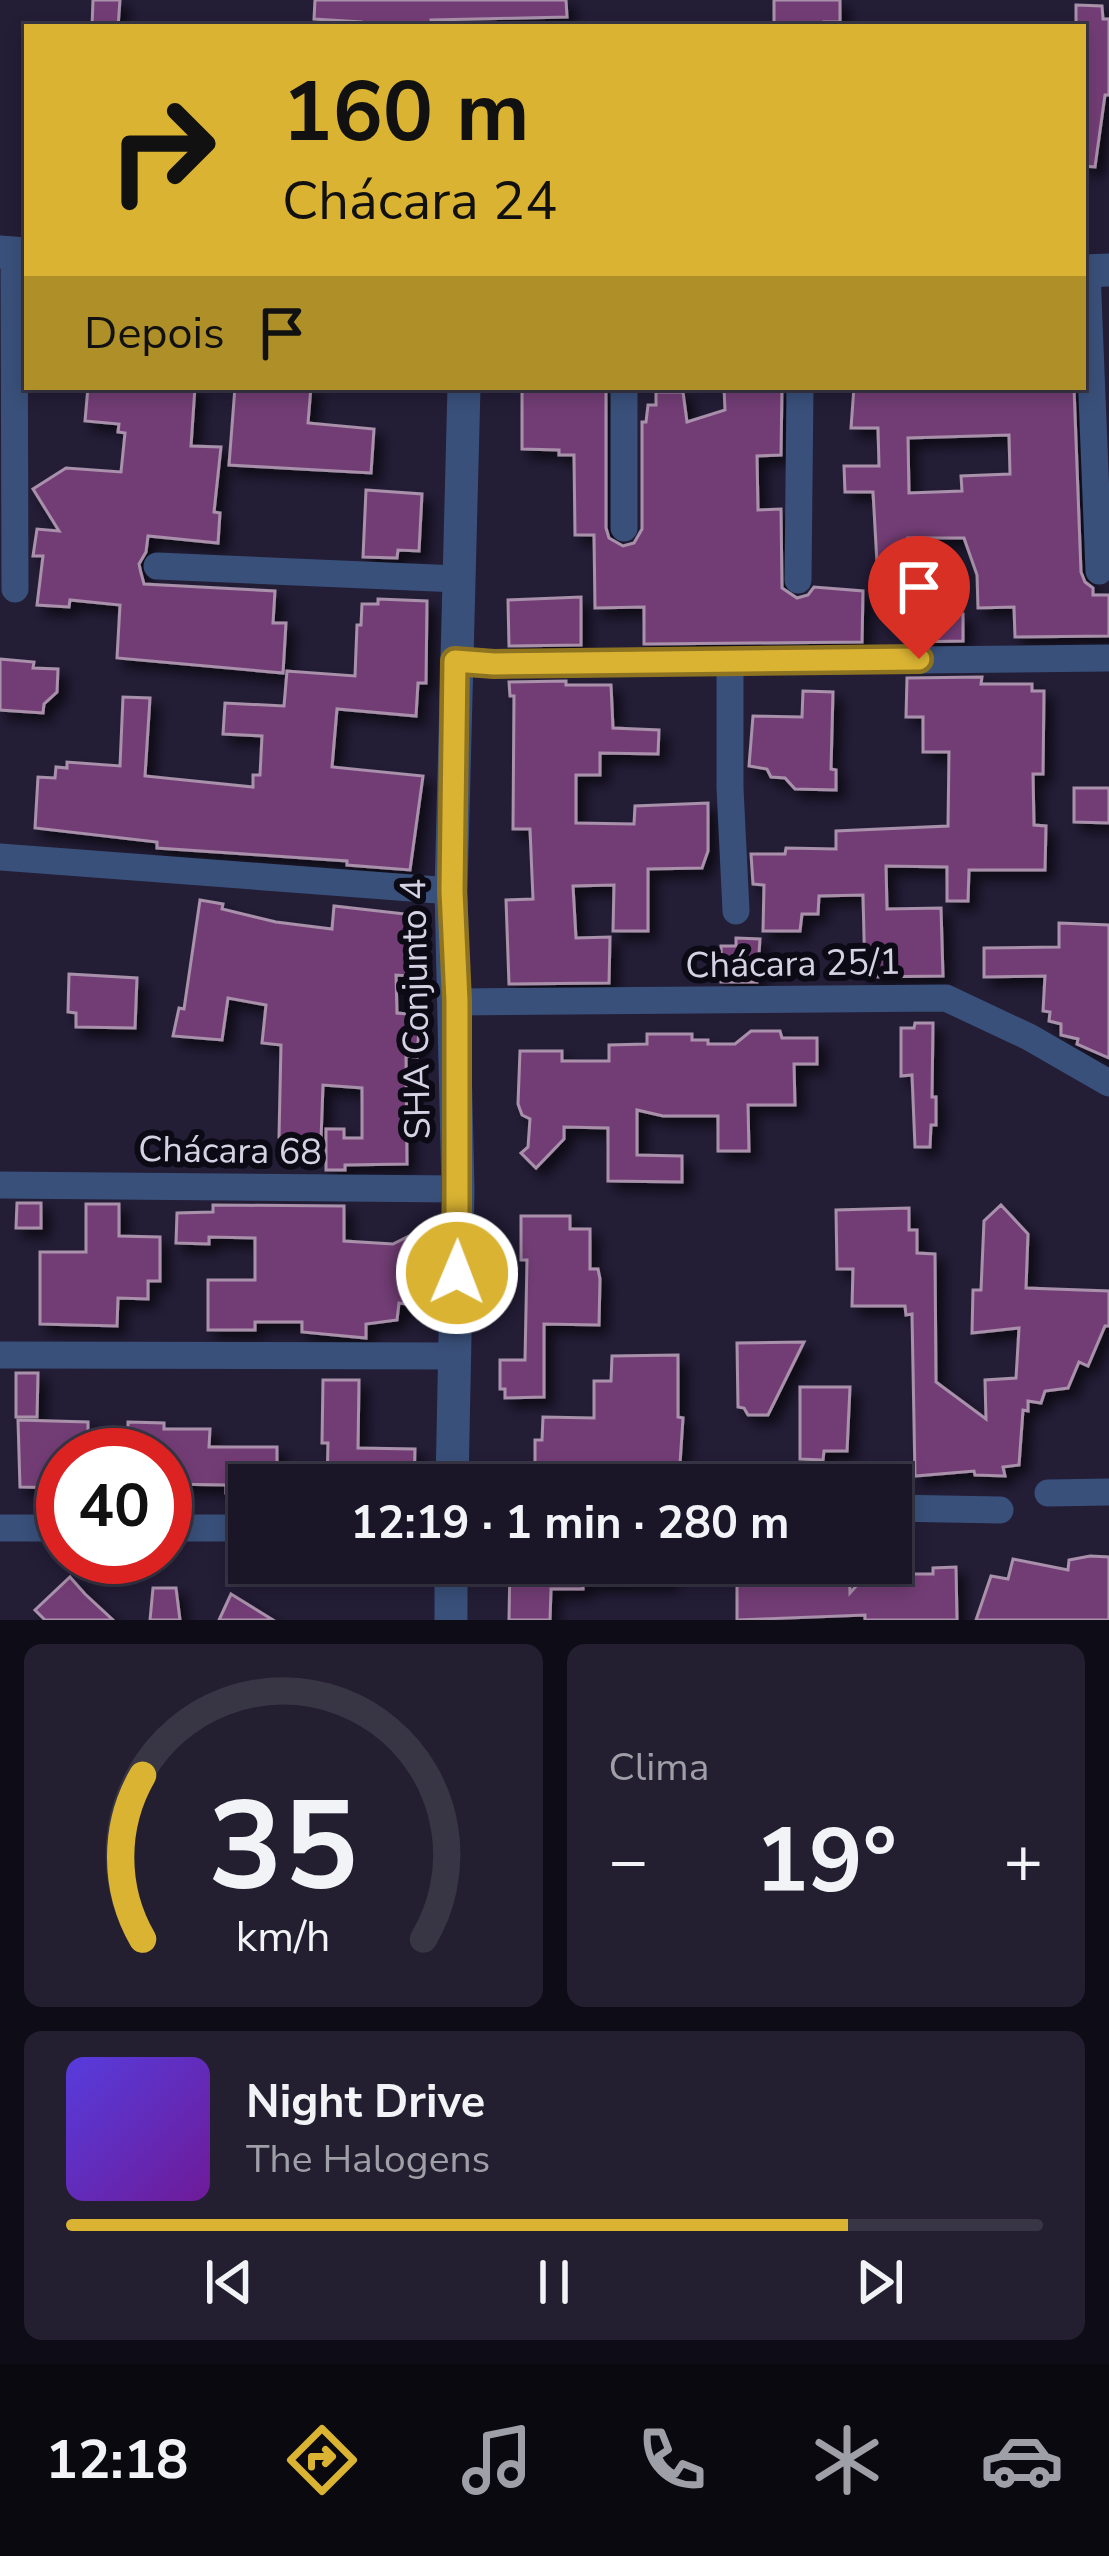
<!DOCTYPE html>
<html lang="pt">
<meta charset="utf-8">
<style>
:root{--surface:#1a1628;--page:#231f30;--text:#f1f3f6;--muted:#9f9fa8;--line:#383545;--accent:#dab333}
body{margin:0;font-family:"Nunito Sans",sans-serif;background:var(--page);color:var(--text);height:100vh;display:flex;flex-direction:column;font-size:45px;white-space:nowrap}
*{box-sizing:border-box;margin:0}
p{font-size:39px;color:var(--muted)}
.icon{flex:none;width:66px;height:66px;fill:none;stroke:currentColor;stroke-width:2;stroke-linecap:round;stroke-linejoin:round}
.map{position:relative;height:1620px;overflow:hidden}
.side{display:flex;flex-direction:column;gap:24px;padding:24px;background:#0e0c16;flex:1}
.side>*{flex:none}
.guide{position:absolute;left:24px;top:24px;width:1062px;height:366px;border-radius:0px;box-shadow:0 6px 18px #0003,0 0 0 3px var(--line);background:#dab333;color:#111;overflow:hidden}
.speed{position:absolute;left:36px;top:1428px;display:flex;gap:24px;font-size:60px;font-weight:700;text-align:center}
.speed>*{display:grid;place-content:center;width:156px;height:156px;border-radius:50%;background:var(--surface);box-shadow:0 6px 18px #0003,0 0 0 3px var(--line);line-height:1}
.speed .limit{border:18px solid #d22;background:#fff;color:#111}
.pin{position:absolute;display:grid;place-items:center;width:102px;height:102px;color:#fff;margin:-123px -51px;border-radius:50% 50% 50% 0;rotate:-45deg;box-shadow:0 0 12px #0007}
.pin .icon{rotate:45deg}
.me{position:absolute;width:132px;margin:-66px;rotate:1deg;stroke-linejoin:round;filter:drop-shadow(0 0 9px #0008)}
.turn{display:flex;align-items:center;gap:42px;height:252px;padding:0 60px;font-size:54px}
.turn .icon{width:156px;height:156px;stroke-width:2.5}
.turn b{display:block;font-size:84px;line-height:102px}
.then{display:flex;align-items:center;height:114px;padding:0 60px;background:#0003;gap:24px;font-size:45px}
.big{font-size:90px;font-weight:700;line-height:1.1}
.side .card{flex:1;display:flex;flex-direction:column;justify-content:center;gap:18px;min-width:0;padding:0 42px;border-radius:18px;background:var(--page)}
.side .dial{align-items:center;gap:0}
.dial svg{height:312px;overflow:visible;fill:none;stroke:var(--line);stroke-width:7;stroke-linecap:round;text-anchor:middle}
.dial text{fill:var(--text);stroke:none}
.song{display:flex;align-items:center;gap:36px}
.cover{width:144px;height:144px;border-radius:18px;background:linear-gradient(135deg,hsl(250 70% 55%),hsl(280 70% 35%))}
.played{height:12px;border-radius:6px;background:linear-gradient(90deg,var(--accent) 80%,var(--line) 80%)}
.keys{display:flex;justify-content:space-around;direction:ltr}
.heat{display:flex;justify-content:space-between;align-items:center;font-size:66px;direction:ltr}
.side .tiles{flex:1;display:grid;gap:24px;grid-template-columns:1fr 1fr}
.card:last-child{grid-column:span 2}
.trip{position:absolute;left:228px;top:1464px;width:684px;height:120px;border-radius:0px;background:var(--surface);box-shadow:0 6px 18px #0003,0 0 0 3px var(--line);font-weight:700;line-height:120px;text-align:center}
.tabs{display:flex;height:192px;justify-content:space-around;align-items:center;background:#0a0910;color:var(--muted)}
.tabs .icon{width:84px;height:84px}
.tabs .selected{color:var(--accent)}
.tabs b{font-size:54px;color:var(--text)}
.map>svg:first-child{display:block}
.building{fill:#723e75;stroke:#a991ab;stroke-width:3;fill-rule:evenodd;filter:url(#shadow)}
.lines{fill:none;stroke-linecap:round;stroke-linejoin:round}
.minor{stroke:#39507a;stroke-width:27}
.tertiary{stroke:#39507a;stroke-width:33}
.route-casing{stroke:#8e7421;stroke-width:30}
.route{stroke:#dab333;stroke-width:21}
.labels{text-anchor:middle;dominant-baseline:central;stroke-width:12;stroke-linejoin:round;paint-order:stroke}
.street-label{font-size:36px;fill:#d4d2e3;stroke:#0c0a15}
</style>
<div class="map">
<svg width="1109" height="1620" viewBox="0 0 1109 1620">
<defs>
<filter id="shadow"><feDropShadow dx="8" dy="8" stdDeviation="6" flood-color="#0009"/></filter>
</defs>
<rect width="100%" height="100%" fill="#231d36"/>
<g class="building">
<polygon points="93,0 120,0 118,27 92,27"/>
<polygon points="315,0 566,0 567,17 431,20 431,27 361,27 361,22 314,19"/>
<polygon points="774,0 840,0 840,22 824,22 824,27 774,27"/>
<polygon points="1076,5 1102,6 1103,19 1109,19 1109,95 1105,95 1095,167 1083,166 1083,27 1076,27"/>
<polygon points="88,387 195,387 191,446 221,447 214,512 220,513 218,543 148,536 146,552 139,564 141,573 144,584 275,591 273,623 286,623 283,673 117,658 120,605 70,600 69,607 37,605 43,556 33,556 37,529 59,531 33,489 66,468 121,472 125,433 118,432 119,424 85,421"/>
<polygon points="235,387 311,387 308,423 374,429 371,473 229,465"/>
<polygon points="522,387 606,387 606,528 609,538 623,546 634,543 642,529 642,422 646,422 648,405 656,405 656,392 683,392 687,422 725,410 724,388 782,387 781,455 757,456 758,510 781,509 782,588 797,598 808,595 814,587 863,591 862,642 648,644 644,644 644,607 595,608 594,535 575,535 574,455 559,455 559,450 522,449"/>
<path d="M854 387H1074L1081 572 1085 582 1093 588V595H1109V636L1015 637 1014 607 978 608 977 575 964 538H908V562L877 563 873 492H845L844 466H879L878 428H851ZM1009 435 1010 474 961 476 962 491 909 493 908 438Z"/>
<polygon points="366,490 422,494 419,551 398,550 397,558 363,557"/>
<polygon points="581,597 581,645 509,646 508,600"/>
<polygon points="378,599 427,601 426,683 418,683 416,716 337,709 332,767 423,776 410,870 347,865 347,861 157,848 157,842 35,828 38,777 55,778 56,767 67,768 67,762 120,766 123,697 150,698 145,776 253,787 253,775 260,775 262,736 223,734 225,703 284,706 287,671 355,676 357,625 361,625 362,604 378,604"/>
<polygon points="920,614 963,614 963,641 907,642 907,626 921,625"/>
<polygon points="0,659 34,662 33,668 58,669 57,692 44,704 43,713 0,710"/>
<polygon points="982,677 981,684 1032,684 1032,691 1044,691 1043,774 1033,774 1034,825 1046,826 1045,870 969,870 968,901 947,901 947,867 886,866 887,909 941,908 943,976 865,977 863,895 819,896 818,914 802,914 800,931 763,931 764,885 753,884 751,854 785,854 786,848 836,849 836,831 948,826 949,752 923,752 923,717 906,717 907,678"/>
<polygon points="566,681 566,685 611,685 613,728 659,730 658,754 600,753 600,775 576,775 576,823 634,824 635,806 708,803 708,851 702,868 648,869 648,931 613,931 614,885 573,886 576,938 610,937 609,983 509,984 506,900 533,899 530,829 513,829 514,696 510,696 509,682"/>
<polygon points="803,691 833,692 831,769 836,770 836,790 795,789 785,778 771,777 767,769 749,766 753,716 802,717"/>
<polygon points="1074,788 1109,788 1109,823 1074,822"/>
<polygon points="200,900 223,904 222,909 276,922 332,929 334,906 414,915 410,976 396,975 397,1013 420,1015 417,1057 406,1056 407,1164 345,1165 345,1170 326,1170 326,1129 344,1129 344,1138 362,1138 362,1088 323,1085 321,1139 279,1137 281,1045 262,1043 266,1005 228,998 222,1040 173,1036 179,1008 184,1009"/>
<polygon points="1059,923 1109,925 1109,1058 1077,1044 1078,1039 1061,1035 1061,1024 1049,1021 1050,1012 1043,1011 1045,976 984,977 984,948 1059,947"/>
<polygon points="736,938 760,939 757,982 721,982 721,946 736,946"/>
<polygon points="69,974 137,978 135,1028 76,1027 76,1013 68,1012"/>
<polygon points="915,1023 933,1023 932,1097 936,1097 936,1125 931,1125 930,1147 915,1147 912,1075 901,1076 901,1028 914,1028"/>
<polygon points="751,1031 780,1031 782,1038 817,1038 817,1064 794,1064 795,1105 748,1105 749,1151 718,1151 718,1116 663,1116 637,1110 637,1155 682,1156 682,1182 608,1181 608,1128 564,1127 564,1139 536,1168 521,1153 528,1147 530,1119 522,1115 518,1104 520,1051 562,1051 562,1061 609,1061 609,1045 647,1044 647,1034 692,1034 692,1040 708,1040 708,1044 735,1044"/>
<polygon points="17,1203 41,1203 41,1228 16,1228"/>
<polygon points="86,1204 119,1204 119,1236 160,1237 160,1281 148,1281 148,1299 118,1298 117,1326 40,1324 40,1252 86,1252"/>
<polygon points="213,1205 344,1206 344,1241 393,1244 413,1234 419,1245 419,1274 411,1272 406,1304 399,1303 397,1320 366,1324 366,1338 302,1332 302,1322 255,1322 255,1330 208,1330 208,1280 255,1280 255,1238 209,1237 209,1244 176,1243 177,1213 213,1212"/>
<polygon points="1001,1205 1028,1234 1026,1288 1109,1291 1109,1326 1105,1326 1088,1366 1079,1362 1068,1388 1045,1391 1041,1403 1028,1401 1028,1411 1023,1410 1019,1465 1003,1467 1005,1476 975,1475 974,1471 915,1476 912,1314 906,1315 905,1306 852,1306 853,1269 837,1269 836,1210 909,1208 909,1230 917,1230 917,1253 935,1254 936,1382 986,1419 985,1380 1016,1378 1019,1328 972,1333 973,1290 981,1290 984,1221"/>
<polygon points="521,1216 570,1216 570,1229 590,1229 590,1269 598,1269 600,1279 599,1325 544,1324 544,1397 505,1398 505,1389 500,1389 500,1360 525,1360 527,1260 521,1260"/>
<polygon points="804,1342 768,1415 748,1415 744,1408 738,1407 737,1343"/>
<polygon points="678,1355 678,1417 683,1418 679,1479 535,1475 535,1440 542,1440 543,1417 594,1418 594,1381 611,1381 612,1356"/>
<polygon points="16,1373 38,1373 37,1417 16,1417"/>
<polygon points="323,1380 359,1380 358,1448 415,1449 414,1485 327,1483 328,1443 322,1443"/>
<polygon points="800,1387 850,1387 847,1451 824,1451 823,1460 800,1459"/>
<polygon points="18,1420 88,1422 88,1455 63,1455 63,1488 20,1487"/>
<polygon points="128,1422 164,1423 164,1429 210,1429 209,1447 277,1447 277,1485 249,1485 249,1494 226,1493 226,1485 165,1484 165,1455 128,1455"/>
<polygon points="1090,1556 1109,1557 1109,1620 976,1620 991,1576 1008,1579 1013,1559 1068,1570 1069,1560"/>
<polygon points="510,1563 669,1563 669,1581 583,1582 583,1589 551,1589 550,1620 509,1620"/>
<polygon points="737,1563 849,1563 850,1593 877,1563 893,1574 933,1574 933,1568 956,1567 957,1620 865,1620 865,1615 737,1620"/>
<polygon points="70,1577 85,1594 113,1620 45,1620 35,1610"/>
<polygon points="153,1588 176,1588 180,1620 150,1620"/>
<polygon points="231,1594 273,1620 219,1620"/>
</g>
<g class="lines">
<g class="minor">
<polyline points="14,254 15,589"/>
<polyline points="1087,271 1099,571"/>
<polyline points="624,528 624,387"/>
<polyline points="157,566 458,579"/>
<polyline points="798,580 800,387"/>
<polyline points="455,661 494,664 1109,658"/>
<polyline points="730,661 730,788 736,911"/>
<polyline points="0,857 451,891"/>
<polyline points="457,1002 946,998 1029,1037 1109,1083"/>
<polyline points="0,1185 458,1189"/>
<polyline points="0,1355 455,1356"/>
<polyline points="1048,1493 1109,1492"/>
<polyline points="891,1508 1000,1510"/>
<polyline points="0,1528 63,1528"/>
<polyline points="165,1528 249,1528"/>
</g>
<g class="tertiary">
<polyline points="0,252 27,254"/>
<polyline points="1083,271 1109,270"/>
<polyline points="452,1485 458,1189 451,891 464,387"/>
<polyline points="451,1563 451,1620"/>
</g>
</g>
<g class="lines">
<g class="route-casing">
<polyline id="route" points="457,1273 457,1001 452,891 455,661 494,664 919,659"/>
</g>
<use href="#route" class="route"/>
</g>
<g class="labels">
<g class="street-label">
<text transform="translate(793 964) rotate(-1)">Chácara 25/1</text>
<text transform="translate(416 1009) rotate(-91)">SHA Conjunto 4</text>
<text transform="translate(230 1151) rotate(1)">Chácara 68</text>
</g>
</g>
</svg>
<div class="speed"><div class="limit">40</div></div>
<div class="pin" style="left:919px;top:659px;background:#d93025"><svg class="icon" aria-label="arrive" viewBox="0 0 24 24"><path d="M6 21V4h12l-3 4 3 4H6"/></svg></div>
<svg class="me" style="left:457px;top:1273px" viewBox="-20 -20 40 40"><circle r="17" fill="#dab333" stroke="#fff" stroke-width="3"/><path d="M0-11L8 9 0 5-8 9z" fill="#fff"/></svg>
<div class="trip">12:19 · 1 min · 280 m</div>
<div class="guide">
<div class="turn"><svg class="icon" aria-label="right" viewBox="0 0 24 24"><path d="M7 20v-9h11M14 6l5 5-5 5"/></svg><div><b>160 m</b>Chácara 24</div></div>
<div class="then">Depois<svg class="icon" aria-label="arrive" viewBox="0 0 24 24"><path d="M6 21V4h12l-3 4 3 4H6"/></svg></div>
</div>
</div>
<section class="side">
<div class="tiles">
<div class="card dial"><svg viewBox="0 0 100 80">
<path d="M14 69A42 42 0 1 1 86 69"/>
<path d="M14 69A42 42 0 0 1 14 27" stroke="#dab333"/>
<text x="50" y="56" font-size="32" font-weight="700">35</text>
<text x="50" y="72" font-size="11">km/h</text>
</svg></div>
<div class="card"><p>Clima</p>
<div class="heat"><a>−</a><b class="big">19°</b><a>+</a></div>
</div>
<div class="card">
<div class="song"><i class="cover"></i><div><b>Night Drive</b><p>The Halogens</p></div></div>
<div class="played"></div>
<div class="keys"><svg class="icon" aria-label="previous" viewBox="0 0 24 24"><path d="M18 5L8 12l10 7zM5 5v14"/></svg><svg class="icon" aria-label="pause" viewBox="0 0 24 24"><path d="M8 5v14M16 5v14"/></svg><svg class="icon" aria-label="next" viewBox="0 0 24 24"><path d="M6 5l10 7-10 7zM19 5v14"/></svg></div>
</div>
</div>
</section>
<nav class="tabs">
<b>12:18</b>
<svg class="icon selected" aria-label="directions" viewBox="0 0 24 24"><path d="M12 3l9 9-9 9-9-9zM9 14v-3h6M13 9l2 2-2 2"/></svg>
<svg class="icon" aria-label="music" viewBox="0 0 24 24"><path d="M9 18V5l10-2v13"/><circle cx="6" cy="18" r="3"/><circle cx="16" cy="16" r="3"/></svg>
<svg class="icon" aria-label="phone" viewBox="0 0 24 24"><path d="M5 4h4l2 5-3 2q2 4 5 5l2-3 5 2v4C11 20 4 13 5 4z"/></svg>
<svg class="icon" aria-label="climate" viewBox="0 0 24 24"><path d="M12 3v18M4 7l16 10M4 17L20 7"/></svg>
<svg class="icon" aria-label="car" viewBox="0 0 24 24"><path d="M5 17H2v-5l4-1 3-4h7l3 4 3 1v5h-3M9 17h6M6 11h13"/><circle cx="7" cy="17" r="2"/><circle cx="17" cy="17" r="2"/></svg>
</nav>
